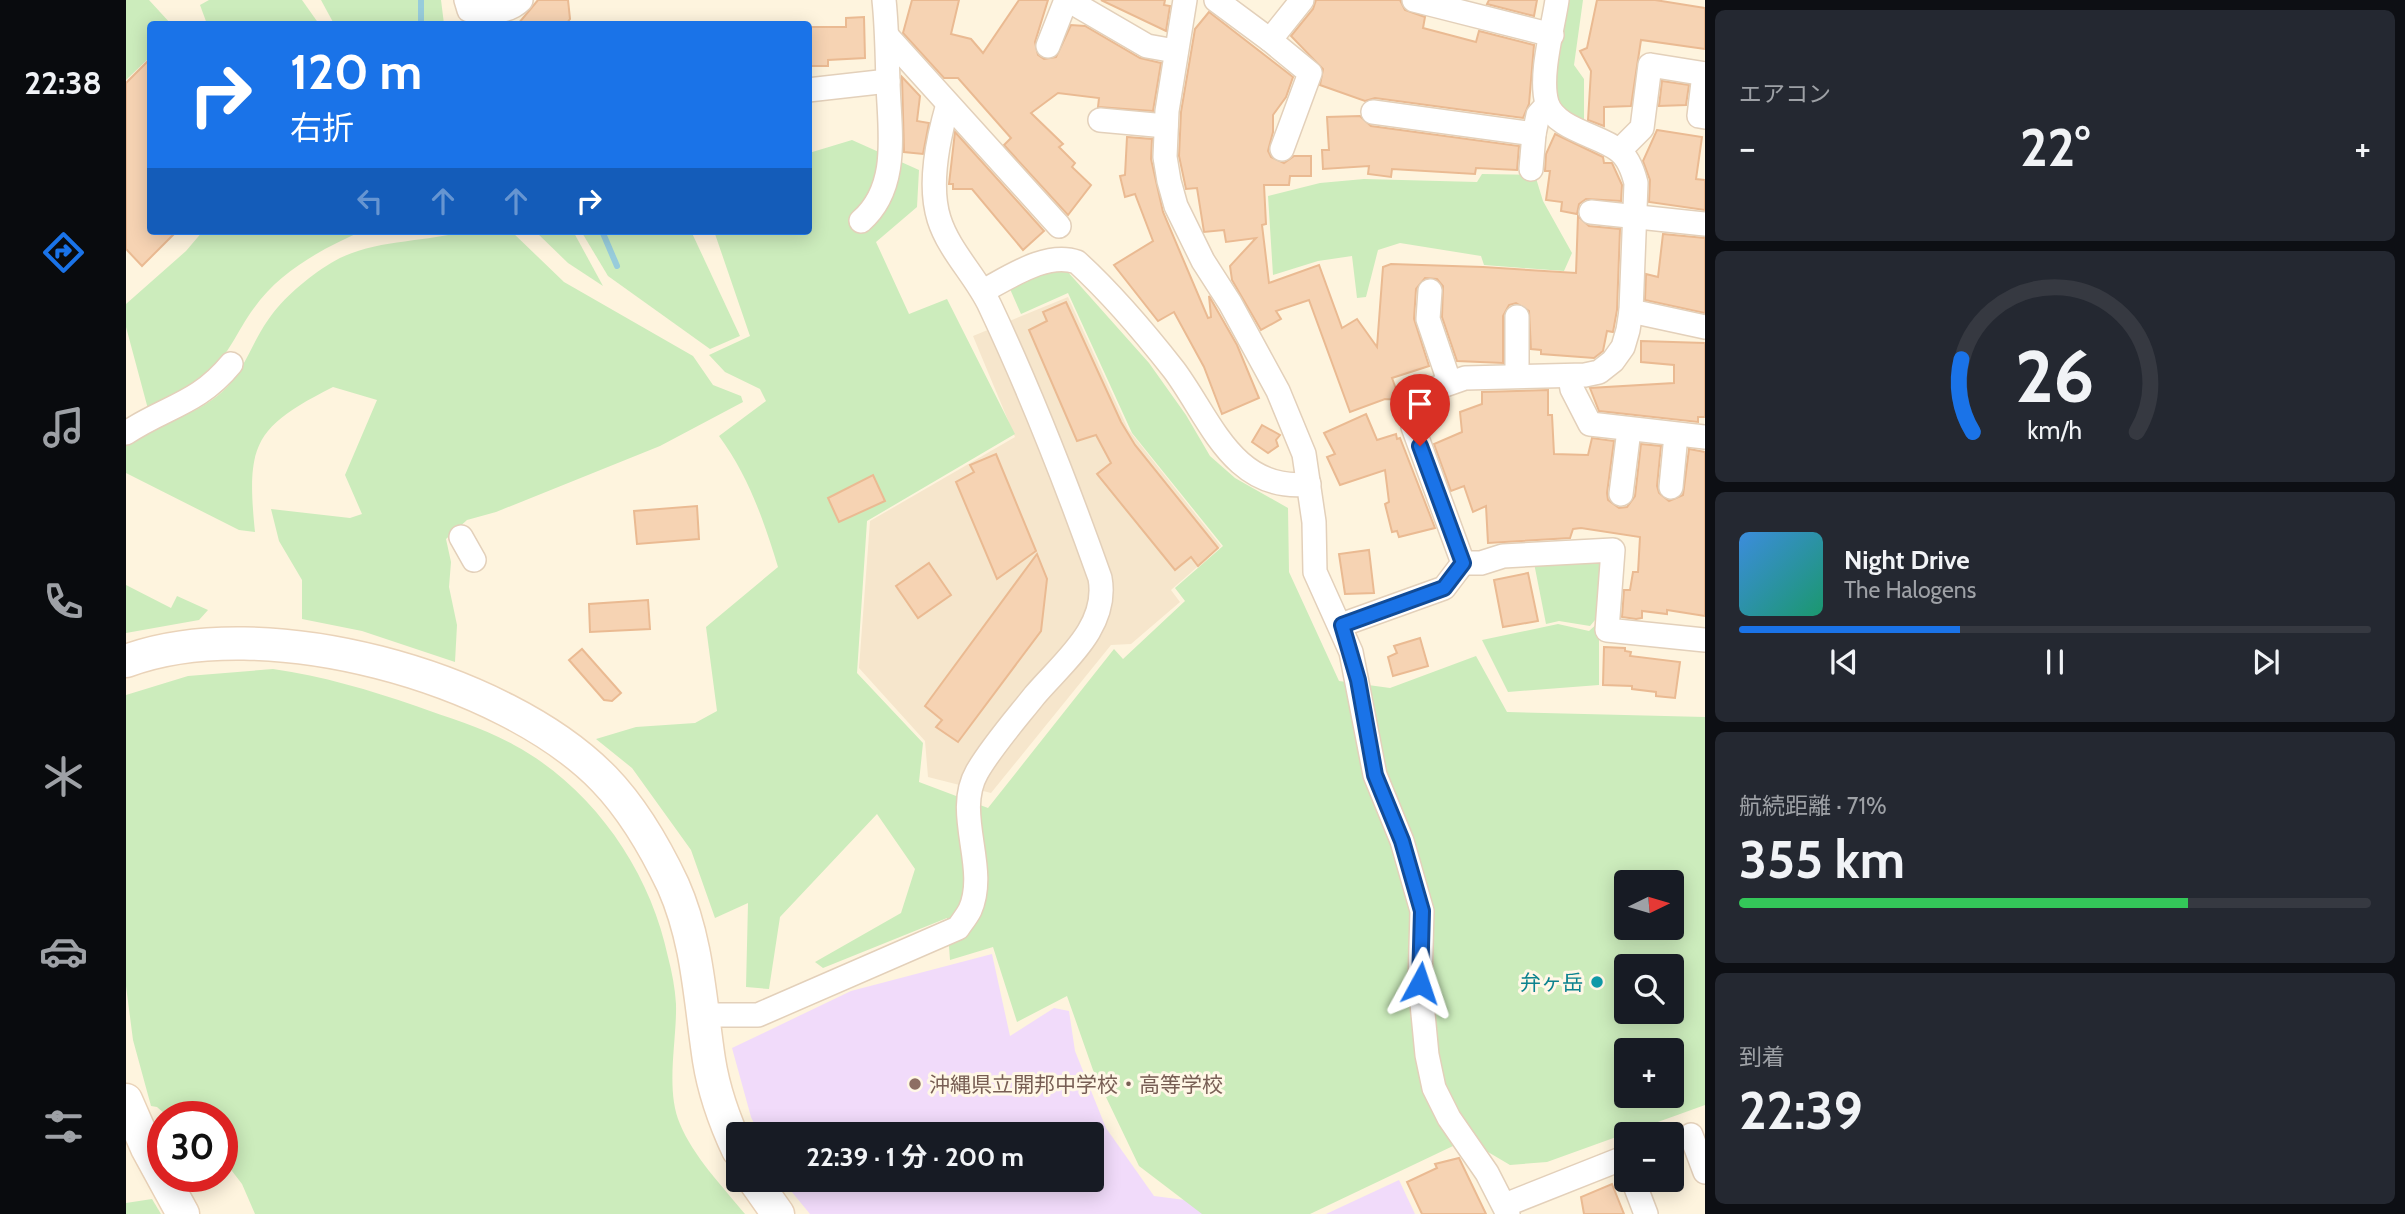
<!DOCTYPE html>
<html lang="ja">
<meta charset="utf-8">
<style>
:root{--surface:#171b24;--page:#242831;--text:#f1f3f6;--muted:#9ea1a6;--line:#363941;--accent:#1a73e8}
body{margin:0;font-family:Cabin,"Noto Sans JP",sans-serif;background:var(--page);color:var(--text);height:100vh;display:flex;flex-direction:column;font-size:26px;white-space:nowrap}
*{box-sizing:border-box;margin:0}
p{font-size:23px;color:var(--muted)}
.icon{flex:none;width:38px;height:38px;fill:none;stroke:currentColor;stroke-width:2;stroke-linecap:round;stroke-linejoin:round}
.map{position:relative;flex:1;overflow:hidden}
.drawer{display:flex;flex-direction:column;gap:10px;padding:10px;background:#0d0f14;width:700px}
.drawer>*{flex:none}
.banner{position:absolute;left:21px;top:21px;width:665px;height:214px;border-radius:7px;box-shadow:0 4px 18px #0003;background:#1a73e8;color:#fff;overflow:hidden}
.needle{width:46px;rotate:85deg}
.fabs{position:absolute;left:1488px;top:870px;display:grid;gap:14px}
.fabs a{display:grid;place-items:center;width:70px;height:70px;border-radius:7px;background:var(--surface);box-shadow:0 4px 18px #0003;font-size:35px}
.speed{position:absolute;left:21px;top:1101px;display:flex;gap:14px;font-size:35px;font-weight:700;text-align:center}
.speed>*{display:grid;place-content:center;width:91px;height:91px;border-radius:50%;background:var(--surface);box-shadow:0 4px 18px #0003;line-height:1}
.speed .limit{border:10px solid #d22;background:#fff;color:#111}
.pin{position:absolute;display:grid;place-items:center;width:60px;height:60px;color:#fff;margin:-72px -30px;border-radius:50% 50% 50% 0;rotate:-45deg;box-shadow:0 0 7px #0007}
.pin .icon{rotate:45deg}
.me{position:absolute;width:77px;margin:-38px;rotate:5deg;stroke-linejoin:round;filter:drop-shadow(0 0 5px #0008)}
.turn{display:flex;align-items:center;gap:24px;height:147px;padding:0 28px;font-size:32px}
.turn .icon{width:91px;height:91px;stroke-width:2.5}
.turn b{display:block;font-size:49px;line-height:60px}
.lanes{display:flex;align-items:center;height:66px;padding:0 28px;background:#0003;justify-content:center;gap:35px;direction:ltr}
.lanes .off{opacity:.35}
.big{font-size:52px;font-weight:700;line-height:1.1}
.drawer .card{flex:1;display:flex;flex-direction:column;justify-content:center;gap:10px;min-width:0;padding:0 24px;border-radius:10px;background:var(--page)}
.drawer .dial{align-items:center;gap:0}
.dial svg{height:182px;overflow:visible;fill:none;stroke:var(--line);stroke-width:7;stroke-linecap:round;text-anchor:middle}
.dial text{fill:var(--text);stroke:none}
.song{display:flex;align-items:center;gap:21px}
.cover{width:84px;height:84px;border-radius:10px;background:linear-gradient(135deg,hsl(210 70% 55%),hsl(160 70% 35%))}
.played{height:7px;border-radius:4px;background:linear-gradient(90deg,var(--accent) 35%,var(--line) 35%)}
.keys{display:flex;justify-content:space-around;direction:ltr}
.heat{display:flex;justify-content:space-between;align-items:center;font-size:38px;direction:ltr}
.charge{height:10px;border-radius:5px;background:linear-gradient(90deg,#34c759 71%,var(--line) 0)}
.trip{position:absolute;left:600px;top:1122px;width:378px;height:70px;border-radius:7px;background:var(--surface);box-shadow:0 4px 18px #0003;font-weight:700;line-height:70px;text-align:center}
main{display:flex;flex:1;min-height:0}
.tab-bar{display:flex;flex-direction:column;width:126px;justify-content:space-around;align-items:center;background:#090b0e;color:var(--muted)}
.tab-bar .icon{width:49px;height:49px}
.tab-bar .active{color:var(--accent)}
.tab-bar b{font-size:32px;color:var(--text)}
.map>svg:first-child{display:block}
.residential{fill:#f6e6cc}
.education{fill:#f1dbfa}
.green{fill:#ccecbc;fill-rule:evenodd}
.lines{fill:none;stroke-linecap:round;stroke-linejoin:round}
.stream{stroke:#97ccdb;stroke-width:6}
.building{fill:#f6d3b3;stroke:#eaba92;stroke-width:2}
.street-casing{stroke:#e3d0ba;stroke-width:26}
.secondary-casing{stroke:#ead3b9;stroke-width:35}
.street{stroke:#fff;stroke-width:23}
.secondary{stroke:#fff;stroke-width:32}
.route-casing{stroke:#114b97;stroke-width:18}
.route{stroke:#1a73e8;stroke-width:12}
.culture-dot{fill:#0f9aa8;stroke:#fff7e6;stroke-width:2.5}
.education-dot{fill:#8d6e63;stroke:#fff7e6;stroke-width:2.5}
.labels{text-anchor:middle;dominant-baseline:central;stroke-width:6;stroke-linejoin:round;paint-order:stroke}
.culture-label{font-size:21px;fill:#0d838f;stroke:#fff7e6;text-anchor:end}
.education-label{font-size:21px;fill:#785e54;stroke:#fff7e6;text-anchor:start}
</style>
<main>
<nav class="tab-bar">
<b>22:38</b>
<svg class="icon active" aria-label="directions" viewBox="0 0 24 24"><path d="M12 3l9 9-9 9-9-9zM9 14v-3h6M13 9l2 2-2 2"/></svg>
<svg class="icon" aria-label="music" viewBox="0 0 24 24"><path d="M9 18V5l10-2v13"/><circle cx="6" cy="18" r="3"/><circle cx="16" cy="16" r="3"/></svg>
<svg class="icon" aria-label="phone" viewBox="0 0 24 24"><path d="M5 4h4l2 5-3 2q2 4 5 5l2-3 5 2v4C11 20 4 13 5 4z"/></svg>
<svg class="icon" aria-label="climate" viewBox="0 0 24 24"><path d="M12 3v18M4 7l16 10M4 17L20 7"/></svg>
<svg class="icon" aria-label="car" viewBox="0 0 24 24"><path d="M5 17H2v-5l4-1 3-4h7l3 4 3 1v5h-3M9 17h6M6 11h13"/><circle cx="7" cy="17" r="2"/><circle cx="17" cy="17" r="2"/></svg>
<svg class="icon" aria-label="filters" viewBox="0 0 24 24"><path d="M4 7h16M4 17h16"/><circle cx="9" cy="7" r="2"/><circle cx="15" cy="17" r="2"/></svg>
</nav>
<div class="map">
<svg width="1579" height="1214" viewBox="0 0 1579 1214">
<rect width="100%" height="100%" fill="#fef4de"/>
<polygon class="residential" points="942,297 1002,429 1095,546 1045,590 1054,602 1005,644 985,645 865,793 802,777 799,741 733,668 744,521 889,437 847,336"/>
<g class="education">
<polygon points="866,954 884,1036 928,1008 943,1011 949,1051 980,1128 1028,1196 1167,1214 684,1214 656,1180 966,1180 966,1134 633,1134 625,1117 606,1048 725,991"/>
<polygon points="1273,1180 1289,1214 1200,1214"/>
</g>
<g class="green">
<polygon points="0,0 23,0 45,24 24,24 24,57 0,80"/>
<polygon points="83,0 176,0 193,24 81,24 74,5"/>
<polygon points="195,0 315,0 318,24 208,24"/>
<polygon points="1439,0 1457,0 1448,65 1458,79 1458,122 1430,105 1427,73"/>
<path d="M726 140 793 170 791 207 750 242 783 314 821 299 889 434 741 521 731 673 797 743 793 782 862 808 988 649 997 659 1059 601 1049 588 1097 546 1006 433 942 293 895 314 884 289 920 272 941 271 1023 363 1060 415 1084 456 1109 478 1162 508 1163 572 1213 681 1264 688 1350 656 1381 712 1579 717V1105L1421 1162 1384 1165 1362 1152 1327 1146 1184 1214H1076L1013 1166 967 1070 941 996 891 1022 867 947 824 960 821 918 697 968 689 962 775 913 789 869 751 814 654 917 643 989 620 987 622 903 589 918 565 850 506 768 470 739 510 727 569 723 591 711 580 627 652 567C638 521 622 475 593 436L640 401 634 389 599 372 583 355 624 336 588 231H682L683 153ZM1500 882H1545V928H1500ZM1500 966H1545V1012H1500ZM1500 1050H1545V1096H1500Z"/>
<polygon points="1356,174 1409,175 1417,201 1446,253 1438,271 1358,265 1355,256 1274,243 1252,250 1240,297 1231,298 1226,256 1192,261 1147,275 1142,196 1194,183 1238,179 1351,182"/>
<path d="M77 231H236C196 249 154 271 128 308 111 331 101 359 78 378 62 391 40 399 22 409L0 327V304L60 251Z"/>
<path d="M340 231H385L438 282 567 356 587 385 615 396 617 402 534 446 370 512 341 520 320 539 325 562 323 587 331 625 329 662 236 631 176 619V580L153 541 145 509 224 518 236 514 219 475 251 400 207 387C128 427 120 444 129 532L113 530 0 473V440C31 426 70 415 96 392 118 372 125 344 142 320 157 298 182 277 205 263 244 239 297 243 340 231Z"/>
<polygon points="409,231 447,231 477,286 442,263"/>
<polygon points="455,231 565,231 614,336 584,349 482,276"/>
<polygon points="1469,556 1475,564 1474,614 1464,626 1433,621 1420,624 1408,563"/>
<polygon points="0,585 45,608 51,596 82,610 73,620 0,633"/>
<polygon points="1473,622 1473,685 1382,692 1356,640 1432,624 1463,631"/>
<path d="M147 669C197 676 243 690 290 706 323 718 358 728 388 745 466 787 524 870 542 957 546 972 549 988 550 1004 551 1041 539 1089 554 1124 567 1156 597 1187 619 1214H129L116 1184 96 1158V1116H41L31 1107 25 1106 7 1040 0 986V695L62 676Z"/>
<polygon points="26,1199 35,1214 0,1214 0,1203"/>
</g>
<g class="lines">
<g class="stream">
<polyline points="295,0 295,24"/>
<polyline points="476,231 491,266"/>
</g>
</g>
<g class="building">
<polygon points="412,0 442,0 444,19 440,24 392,24"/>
<polygon points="786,0 833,0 825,34 845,39 857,53 893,0 922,0 909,42 912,55 918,59 930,57 945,25 959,26 1014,58 1035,63 1027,111 972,107 973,98 932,93 905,113 937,144 933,147 949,163 946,167 965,185 942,215 878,145 885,138 832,78 818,78 777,33"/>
<polygon points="975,0 1039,0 1038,5 1044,6 1040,31"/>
<polygon points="1190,0 1274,0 1279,10 1299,17 1297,28 1350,42 1353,31 1408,45 1403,104 1397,118 1249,98 1239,101 1194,85 1197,69 1165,36 1187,9"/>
<polygon points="1363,0 1411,0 1408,16 1361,4"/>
<polygon points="1471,0 1529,0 1579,8 1579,49 1515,40 1505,106 1478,107 1478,126 1462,120 1465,71 1454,51 1461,48"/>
<polygon points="1083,12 1167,77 1160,97 1147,115 1147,132 1142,151 1145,157 1158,163 1168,156 1185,156 1185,176 1164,176 1163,185 1138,185 1140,224 1136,225 1143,283 1193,265 1216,328 1231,319 1251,347 1257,267 1265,264 1357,267 1450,273 1452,216 1463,226 1494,229 1491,310 1487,332 1481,331 1477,351 1468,358 1415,354 1415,350 1405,349 1403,311 1390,303 1383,305 1377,316 1377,363 1331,361 1316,317 1317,286 1311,279 1299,278 1290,289 1288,319 1303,366 1266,378 1274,400 1259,399 1224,412 1183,300 1150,311 1155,319 1135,330 1106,280 1104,266 1130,238 1100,242 1098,230 1078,232 1071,188 1060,189 1053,156 1055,112 1069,29"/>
<polygon points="738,17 739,58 702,60 702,66 685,66 683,27 720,27 720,18"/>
<polygon points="24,59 24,231 51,231 16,266 0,249 0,83"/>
<polygon points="776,77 794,96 791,121 803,123 797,154 778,152"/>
<polygon points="1536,81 1563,85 1560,105 1533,106"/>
<polygon points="1234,116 1245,126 1393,146 1391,170 1350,168 1349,174 1266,169 1265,177 1242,174 1243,166 1197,169 1196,150 1203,150 1201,117"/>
<polygon points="1531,130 1576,137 1570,179 1579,180 1579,210 1523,202 1524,180 1517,161"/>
<polygon points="829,132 918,231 897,250 846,189 827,189 827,184 823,184"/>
<polygon points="1429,134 1477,157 1478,163 1486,163 1496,185 1495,201 1460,199 1453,204 1451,214 1435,211 1436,202 1420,200 1424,171 1419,171 1420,154"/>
<polygon points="1001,137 1026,139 1025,159 1037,212 1082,318 1085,317 1083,296 1111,345 1133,398 1096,414 1078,367 1048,312 1032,321 988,265 1027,241 1009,194 999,197 994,176 999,175"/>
<polygon points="1537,234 1579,238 1579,313 1519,300 1520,274 1532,277"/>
<polygon points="940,302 995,422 1009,445 1092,548 1072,566 1065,557 1049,570 971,474 985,463 970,435 951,441 903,330 921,321 917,312"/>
<polygon points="1515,341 1579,343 1579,417 1572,417 1572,422 1473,411 1464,388 1548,383 1548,365 1515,362"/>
<polygon points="1422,390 1422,415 1426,415 1428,454 1462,455 1466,438 1488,441 1481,493 1482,500 1493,508 1501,507 1509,496 1515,444 1535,446 1531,486 1533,493 1543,501 1557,495 1563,449 1579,452 1579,616 1541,610 1541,614 1516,611 1516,618 1510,619 1496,617 1498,590 1504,590 1507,572 1512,572 1514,537 1455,528 1447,529 1444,538 1362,543 1360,506 1347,512 1338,486 1325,491 1308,444 1336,432 1334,412 1356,404 1356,392"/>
<polygon points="1240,414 1251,440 1270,434 1271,439 1274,438 1309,528 1273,537 1271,531 1266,532 1259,504 1263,502 1259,470 1214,485 1201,457 1209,454 1198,433"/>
<polygon points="1136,425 1154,435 1150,440 1152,446 1142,453 1126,442"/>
<polygon points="870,454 910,551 871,579 830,482 848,472 844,465"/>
<polygon points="747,475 759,501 713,522 702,498"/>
<polygon points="571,506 573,539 511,544 508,511"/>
<polygon points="1243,550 1248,593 1219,594 1213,554"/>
<polygon points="911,554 921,579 915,631 832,742 810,727 816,720 799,706"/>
<polygon points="803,563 825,595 792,618 770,586"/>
<polygon points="1402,573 1412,621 1377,627 1368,580"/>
<polygon points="522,600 524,629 464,632 463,604"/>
<polygon points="1294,638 1302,666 1267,676 1262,657 1271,653 1268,646"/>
<polygon points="1478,647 1499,648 1499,651 1505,652 1504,656 1554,662 1549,698 1530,696 1530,692 1506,689 1506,686 1477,685"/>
<polygon points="456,649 495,693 486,701 478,700 443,660"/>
<polygon points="1333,1158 1360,1214 1296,1214 1281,1182 1311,1168 1309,1164"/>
<polygon points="1486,1184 1498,1214 1458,1214 1455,1197"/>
</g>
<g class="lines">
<g class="street-casing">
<g id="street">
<path d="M340 0 343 10C362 12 381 14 395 0"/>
<polyline points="942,0 1021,46 1049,51"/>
<polyline points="1059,0 1041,111 1039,157 1043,181 1050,206 1077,261 1104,303 1152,391 1178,454 1188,522 1189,572 1225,652 1249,775 1276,841 1296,911 1294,983 1301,1055 1308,1088 1323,1118 1361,1173 1382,1214"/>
<polyline points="1090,0 1144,40 1176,0"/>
<polyline points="1288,0 1426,35"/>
<polyline points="762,37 933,226"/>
<polyline points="1144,40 1184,73 1156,149"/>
<polyline points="922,46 940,0"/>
<polyline points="1578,74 1573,116 1579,117"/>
<polyline points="682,90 762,81"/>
<polyline points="1247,112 1408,134 1412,115 1421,105"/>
<polyline points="974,120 1040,126"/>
<polyline points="1494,150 1516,128 1524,65 1579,74"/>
<polyline points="1405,169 1408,134"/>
<polyline points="1465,212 1579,224"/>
<path d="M735 221C775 186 763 128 762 82 761 54 761 28 758 0"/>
<path d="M857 291C884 277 921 251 951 262 986 294 1019 333 1048 370 1084 418 1107 493 1183 484"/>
<polyline points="1304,291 1302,319 1323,381"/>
<polyline points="1505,311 1579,327"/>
<polyline points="1391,317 1391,376"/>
<polyline points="1444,377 1446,389 1464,424 1579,437"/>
<path d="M0 433C41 406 72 404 105 364"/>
<polyline points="1545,487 1550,435"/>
<polyline points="1495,494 1503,430"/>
<polyline points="335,537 348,560"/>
<polyline points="1337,563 1355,563 1377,556 1487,550 1481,630 1579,640"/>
<path d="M1215 625 1318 588 1337 563 1287 427 1290 410 1299 392 1339 378 1459 375 1473 372 1487 361 1497 347 1502 330 1505 311 1510 183C1507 171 1502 157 1492 150 1473 135 1429 129 1421 103 1413 76 1427 28 1431 0"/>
<path d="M579 1015H632L832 928C836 922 841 916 844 910 863 867 827 814 851 772 866 746 890 719 909 695 937 662 983 627 974 578 941 485 906 395 864 306 850 276 823 251 813 219 802 184 812 139 822 104"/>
<polyline points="1565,1135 1579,1172"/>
<polyline points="1507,1180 1520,1214"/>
<polyline points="1379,1205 1500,1157"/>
</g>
</g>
<g class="secondary-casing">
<g id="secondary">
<path d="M0 661C136 610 378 676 478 779 507 809 529 847 547 885 572 941 574 1001 583 1060 588 1092 599 1122 612 1150"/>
<polyline points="0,1100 21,1148 57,1214"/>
<polyline points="628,1180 652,1214"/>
</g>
</g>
<use href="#street" class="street"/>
<use href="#secondary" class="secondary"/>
</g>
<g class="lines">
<g class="route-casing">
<polyline id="route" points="1294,446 1337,563 1318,588 1216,625 1232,680 1249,775 1276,841 1296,911 1294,983"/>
</g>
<use href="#route" class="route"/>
</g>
<circle class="culture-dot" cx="1471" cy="982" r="7"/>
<circle class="education-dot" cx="789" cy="1084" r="7"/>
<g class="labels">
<g class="culture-label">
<text x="1457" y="982">弁ヶ岳</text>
</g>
<g class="education-label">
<text x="803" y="1084">沖縄県立開邦中学校・高等学校</text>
</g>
</g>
</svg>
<div class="fabs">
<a><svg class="needle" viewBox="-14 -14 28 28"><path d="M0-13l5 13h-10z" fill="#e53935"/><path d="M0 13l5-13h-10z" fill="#9ea1a6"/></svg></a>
<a><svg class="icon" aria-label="search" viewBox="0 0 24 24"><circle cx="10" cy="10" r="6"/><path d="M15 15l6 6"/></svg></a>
<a>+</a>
<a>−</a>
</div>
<div class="speed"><div class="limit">30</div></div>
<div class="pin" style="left:1294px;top:446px;background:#d93025"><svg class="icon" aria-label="arrive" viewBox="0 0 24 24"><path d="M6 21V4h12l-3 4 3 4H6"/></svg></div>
<svg class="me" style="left:1294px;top:983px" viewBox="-20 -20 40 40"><path d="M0-17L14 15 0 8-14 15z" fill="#1a73e8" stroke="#fff" stroke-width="4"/></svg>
<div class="trip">22:39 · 1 分 · 200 m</div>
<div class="banner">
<div class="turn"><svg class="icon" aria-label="right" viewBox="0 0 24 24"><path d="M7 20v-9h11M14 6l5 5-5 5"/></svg><div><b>120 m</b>右折</div></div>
<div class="lanes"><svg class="icon off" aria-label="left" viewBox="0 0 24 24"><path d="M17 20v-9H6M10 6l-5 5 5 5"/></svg><svg class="icon off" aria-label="ahead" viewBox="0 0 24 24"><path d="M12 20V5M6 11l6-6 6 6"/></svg><svg class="icon off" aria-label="ahead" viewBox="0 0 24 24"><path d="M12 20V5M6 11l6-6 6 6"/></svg><svg class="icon" aria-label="right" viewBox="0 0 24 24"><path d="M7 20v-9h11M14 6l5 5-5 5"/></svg></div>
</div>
</div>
<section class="drawer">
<div class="card"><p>エアコン</p>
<div class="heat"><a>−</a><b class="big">22°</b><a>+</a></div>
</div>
<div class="card dial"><svg viewBox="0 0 100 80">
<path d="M14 69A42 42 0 1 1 86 69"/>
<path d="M14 69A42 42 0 0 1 9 37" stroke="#1a73e8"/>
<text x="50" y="56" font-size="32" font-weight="700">26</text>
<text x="50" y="72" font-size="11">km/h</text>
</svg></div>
<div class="card">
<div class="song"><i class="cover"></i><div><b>Night Drive</b><p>The Halogens</p></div></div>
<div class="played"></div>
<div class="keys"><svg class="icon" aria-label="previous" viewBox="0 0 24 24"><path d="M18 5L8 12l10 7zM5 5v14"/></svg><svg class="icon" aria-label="pause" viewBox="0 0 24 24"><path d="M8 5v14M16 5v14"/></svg><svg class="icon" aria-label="next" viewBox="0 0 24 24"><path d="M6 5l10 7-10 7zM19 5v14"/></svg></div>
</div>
<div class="card"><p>航続距離 · 71%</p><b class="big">355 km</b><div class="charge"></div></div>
<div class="card"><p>到着</p><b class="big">22:39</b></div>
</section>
</main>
